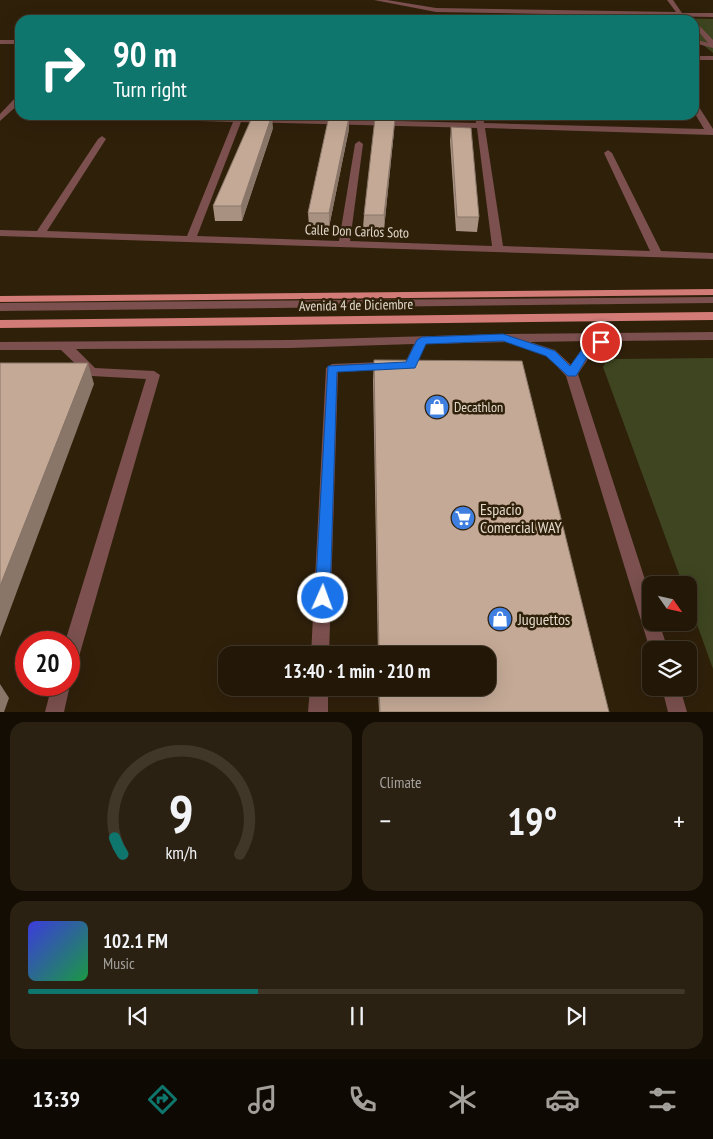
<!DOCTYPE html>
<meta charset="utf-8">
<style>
:root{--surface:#231808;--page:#2b2112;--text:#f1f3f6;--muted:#a3a09c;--line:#403729;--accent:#0f766e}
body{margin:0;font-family:"PT Sans Narrow",sans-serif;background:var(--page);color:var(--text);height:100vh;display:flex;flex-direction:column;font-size:19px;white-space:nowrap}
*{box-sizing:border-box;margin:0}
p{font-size:16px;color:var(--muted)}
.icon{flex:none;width:28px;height:28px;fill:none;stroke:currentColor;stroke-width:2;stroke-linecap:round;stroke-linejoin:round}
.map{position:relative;height:712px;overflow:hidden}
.sheet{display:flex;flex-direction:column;gap:10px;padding:10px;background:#130d04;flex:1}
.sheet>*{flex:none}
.banner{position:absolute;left:15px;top:15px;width:684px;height:105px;border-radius:15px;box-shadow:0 5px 20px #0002,0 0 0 1px var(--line);background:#0f766e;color:#fff;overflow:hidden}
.needle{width:32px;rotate:124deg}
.controls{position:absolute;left:642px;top:576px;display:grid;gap:10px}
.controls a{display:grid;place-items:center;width:55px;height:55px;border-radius:10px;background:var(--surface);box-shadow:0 5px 20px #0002,0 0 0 1px var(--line);font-size:25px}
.speed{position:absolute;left:15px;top:631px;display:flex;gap:10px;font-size:25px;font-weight:700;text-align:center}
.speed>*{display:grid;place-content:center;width:65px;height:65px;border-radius:50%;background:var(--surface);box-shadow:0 5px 20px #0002,0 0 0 1px var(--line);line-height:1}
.speed .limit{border:8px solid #d22;background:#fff;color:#111}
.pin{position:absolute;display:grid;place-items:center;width:42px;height:42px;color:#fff;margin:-21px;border:2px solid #fff;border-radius:50%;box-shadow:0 1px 5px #0007}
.me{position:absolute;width:55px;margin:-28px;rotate:2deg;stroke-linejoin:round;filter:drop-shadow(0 0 4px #0008)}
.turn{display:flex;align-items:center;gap:18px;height:105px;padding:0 15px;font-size:22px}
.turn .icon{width:65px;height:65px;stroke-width:2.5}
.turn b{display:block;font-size:35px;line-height:42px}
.big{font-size:38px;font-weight:800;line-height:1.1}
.sheet .card{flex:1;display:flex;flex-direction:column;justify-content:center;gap:8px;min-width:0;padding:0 18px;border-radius:15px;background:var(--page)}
.sheet .dial{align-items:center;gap:0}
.dial svg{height:130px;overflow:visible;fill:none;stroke:var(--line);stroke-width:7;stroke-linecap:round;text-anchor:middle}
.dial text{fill:var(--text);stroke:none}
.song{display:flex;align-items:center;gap:15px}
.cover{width:60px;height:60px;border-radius:8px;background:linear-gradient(135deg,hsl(240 70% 55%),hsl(140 70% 35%))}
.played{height:5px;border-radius:2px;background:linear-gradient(90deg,var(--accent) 35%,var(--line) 35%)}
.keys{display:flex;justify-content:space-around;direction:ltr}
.heat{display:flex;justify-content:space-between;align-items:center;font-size:28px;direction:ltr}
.sheet .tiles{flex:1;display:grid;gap:10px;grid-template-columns:1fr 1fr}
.card:last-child{grid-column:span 2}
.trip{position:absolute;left:218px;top:646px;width:278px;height:50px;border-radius:15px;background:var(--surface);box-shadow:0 5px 20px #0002,0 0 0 1px var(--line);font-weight:800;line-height:50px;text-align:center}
.tab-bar{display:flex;height:80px;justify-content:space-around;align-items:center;background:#0e0a03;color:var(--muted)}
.tab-bar .icon{width:35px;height:35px}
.tab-bar .selected{color:var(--accent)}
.tab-bar b{font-size:22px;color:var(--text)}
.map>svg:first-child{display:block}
.green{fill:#3e4520}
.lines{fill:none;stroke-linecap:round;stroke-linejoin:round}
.minor{fill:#7b504e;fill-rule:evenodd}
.major{fill:#d27b77;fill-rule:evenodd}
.wall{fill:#a99181}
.shaded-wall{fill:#897669}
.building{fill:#c4a996;stroke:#897669}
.route{fill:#1a73e8;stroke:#114b97}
.labels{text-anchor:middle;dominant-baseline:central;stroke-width:5;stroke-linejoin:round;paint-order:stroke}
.street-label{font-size:14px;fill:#e3d9cb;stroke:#2f200a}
.poi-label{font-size:14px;fill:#e3d9cb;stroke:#2f200a;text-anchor:start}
.near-poi-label{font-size:16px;fill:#e3d9cb;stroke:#2f200a;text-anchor:start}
</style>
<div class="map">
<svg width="713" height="712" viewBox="0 0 713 712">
<rect width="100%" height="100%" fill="#2f200a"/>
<g class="green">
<polygon points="625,17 713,19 713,53 702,44 694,43 694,20 628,20"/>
<polygon points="713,358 713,669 689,602 689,585 683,585 603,367 606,362 613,359"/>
</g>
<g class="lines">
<g class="minor">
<polygon points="374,0 387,0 436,8 676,12 667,0 673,0 682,13 713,13 713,17 436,12"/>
<polygon points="694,20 713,40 713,48 694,43 694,39 708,43 694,26"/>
<rect x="0" y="40" width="20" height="4"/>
<rect x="694" y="56" width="19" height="4"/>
<polygon points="17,96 20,96 20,103 0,121 0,114"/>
<path d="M694 104H697L713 129V135L485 128 503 246 650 251 604 153 608 150 612 153 661 251 713 253V259L0 236V230L37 231 98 139 102 136 106 139 47 231 187 236 233 122 71 117 67 115 235 117 236 115H244L243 117 476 123 475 115H483L484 123 704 129 694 112ZM241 122 477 128 492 246 350 241 363 144 359 141 355 144 339 241 197 236Z"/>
<polygon points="713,297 713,303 0,311 0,303"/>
<path d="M713 332V340L611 341 590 356 578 374 651 598V622H659L668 650H651V653L566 376 547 356 514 345 512 342 426 344 414 368 338 372 329 655H311L326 368 332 364 406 361 414 344 290 348 76 349 95 368 154 371 160 375 78 660 75 666 69 669V642H65L146 379 92 376 87 375 61 350H0V342L290 340 503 334ZM592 341 581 350 571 365 555 350 530 342Z"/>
<polygon points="69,681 70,685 64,712 45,712 52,685 69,685"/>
<polygon points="310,688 328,688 328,712 308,712"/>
<polygon points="662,688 680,688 687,712 668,712"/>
</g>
<g class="major">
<polygon points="713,289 713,295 0,302 0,296"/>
<polygon points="713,312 713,320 0,328 0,320"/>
</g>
</g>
<g class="wall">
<polygon points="451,127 479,217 477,232 456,231 450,141"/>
<polygon points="273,128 242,221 215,221 213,206"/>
<polygon points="349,129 329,227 309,226 308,213"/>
<polygon points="394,131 384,229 363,228 364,215"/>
<polygon points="374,360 609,712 379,712 378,688 486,688 486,655 378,655 373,381"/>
</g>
<g class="shaded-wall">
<polygon points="272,115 273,128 242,221 241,206"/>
<polygon points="349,117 349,129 329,227 329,213"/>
<polygon points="395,119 394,131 384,229 384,215"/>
<polygon points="88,363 94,384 0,637 0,586"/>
<polygon points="0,684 9,698 4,712 0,712"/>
</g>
<g class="building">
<polygon points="253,115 272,115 241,206 213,206"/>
<polygon points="329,116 349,117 329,213 308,213"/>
<polygon points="375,118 395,119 384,215 364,215"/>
<polygon points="451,127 471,128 479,217 457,217"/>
<polygon points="374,360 522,361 609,712 380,712 379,688 486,688 486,655 379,655"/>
<polygon points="0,363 88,363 0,586"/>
</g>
<polygon class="route" points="503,334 555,351 570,366 586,344 601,338 606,342 588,356 576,376 568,376 546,356 503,341 426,344 415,368 337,372 330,598 328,603 323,605 317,603 315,598 328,366 406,362 417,340 422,337"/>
<defs>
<g id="shop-disc" transform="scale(1.25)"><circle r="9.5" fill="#3f7fe0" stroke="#2f200a"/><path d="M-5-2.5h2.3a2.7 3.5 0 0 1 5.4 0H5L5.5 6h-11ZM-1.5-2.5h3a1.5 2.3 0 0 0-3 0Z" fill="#fff"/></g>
<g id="supermarket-disc" transform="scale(1.25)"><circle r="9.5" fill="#3f7fe0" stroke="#2f200a"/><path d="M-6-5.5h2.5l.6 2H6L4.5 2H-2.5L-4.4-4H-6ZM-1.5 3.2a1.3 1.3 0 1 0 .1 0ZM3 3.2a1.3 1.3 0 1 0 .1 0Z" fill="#fff"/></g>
</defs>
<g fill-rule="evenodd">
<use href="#shop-disc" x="437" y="407"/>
<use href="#supermarket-disc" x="463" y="518"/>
<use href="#shop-disc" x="500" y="619"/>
</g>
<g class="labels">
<g class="street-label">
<text transform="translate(357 231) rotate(2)">Calle Don Carlos Soto</text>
<text transform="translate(356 305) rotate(-1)">Avenida 4 de Diciembre</text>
</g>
<g class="poi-label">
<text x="454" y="407">Decathlon</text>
</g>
<g class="near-poi-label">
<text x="480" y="509">Espacio<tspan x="480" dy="18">Comercial WAY</tspan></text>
<text x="518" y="619">Juguettos</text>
</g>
</g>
</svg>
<div class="controls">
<a><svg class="needle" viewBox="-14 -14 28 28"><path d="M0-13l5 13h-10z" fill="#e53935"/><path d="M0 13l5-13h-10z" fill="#a3a09c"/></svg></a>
<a><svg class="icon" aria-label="layers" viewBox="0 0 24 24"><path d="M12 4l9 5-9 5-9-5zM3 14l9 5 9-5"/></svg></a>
</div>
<div class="speed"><div class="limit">20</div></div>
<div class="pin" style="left:601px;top:342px;background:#d93025"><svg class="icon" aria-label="arrive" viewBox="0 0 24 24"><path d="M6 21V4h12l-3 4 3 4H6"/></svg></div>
<svg class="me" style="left:323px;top:598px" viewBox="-20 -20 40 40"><circle r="17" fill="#1a73e8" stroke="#fff" stroke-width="3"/><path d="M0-11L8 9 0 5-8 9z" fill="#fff"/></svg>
<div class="trip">13:40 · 1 min · 210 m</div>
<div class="banner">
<div class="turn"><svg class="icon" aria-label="right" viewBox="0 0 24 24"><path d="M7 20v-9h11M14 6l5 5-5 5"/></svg><div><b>90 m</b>Turn right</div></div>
</div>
</div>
<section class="sheet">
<div class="tiles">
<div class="card dial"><svg viewBox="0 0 100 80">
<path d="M14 69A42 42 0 1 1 86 69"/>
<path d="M14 69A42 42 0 0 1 9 59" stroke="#0f766e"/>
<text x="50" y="56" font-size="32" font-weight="700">9</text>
<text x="50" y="72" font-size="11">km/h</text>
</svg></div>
<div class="card"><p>Climate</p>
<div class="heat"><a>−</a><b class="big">19°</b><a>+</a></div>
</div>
<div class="card">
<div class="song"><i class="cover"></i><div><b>102.1 FM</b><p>Music</p></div></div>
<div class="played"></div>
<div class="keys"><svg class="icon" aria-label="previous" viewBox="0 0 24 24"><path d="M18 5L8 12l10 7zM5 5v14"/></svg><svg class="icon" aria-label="pause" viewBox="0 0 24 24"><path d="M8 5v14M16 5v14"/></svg><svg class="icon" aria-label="next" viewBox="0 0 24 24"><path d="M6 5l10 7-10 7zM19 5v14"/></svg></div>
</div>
</div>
</section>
<nav class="tab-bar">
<b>13:39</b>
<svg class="icon selected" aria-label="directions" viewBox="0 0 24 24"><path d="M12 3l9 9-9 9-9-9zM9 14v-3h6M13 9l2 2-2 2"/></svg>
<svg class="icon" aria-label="music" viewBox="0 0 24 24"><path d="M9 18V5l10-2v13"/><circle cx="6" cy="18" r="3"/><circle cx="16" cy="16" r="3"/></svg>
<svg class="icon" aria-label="phone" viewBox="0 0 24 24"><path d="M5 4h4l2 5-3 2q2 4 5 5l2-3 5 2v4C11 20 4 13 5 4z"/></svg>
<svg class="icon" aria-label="climate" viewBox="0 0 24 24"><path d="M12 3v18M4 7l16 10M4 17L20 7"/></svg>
<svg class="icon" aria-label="car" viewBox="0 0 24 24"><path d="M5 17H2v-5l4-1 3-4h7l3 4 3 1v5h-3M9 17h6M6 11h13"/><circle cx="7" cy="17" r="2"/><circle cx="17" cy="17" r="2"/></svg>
<svg class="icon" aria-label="filters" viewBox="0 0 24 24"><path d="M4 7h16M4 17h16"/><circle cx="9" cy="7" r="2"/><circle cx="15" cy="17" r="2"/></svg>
</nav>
